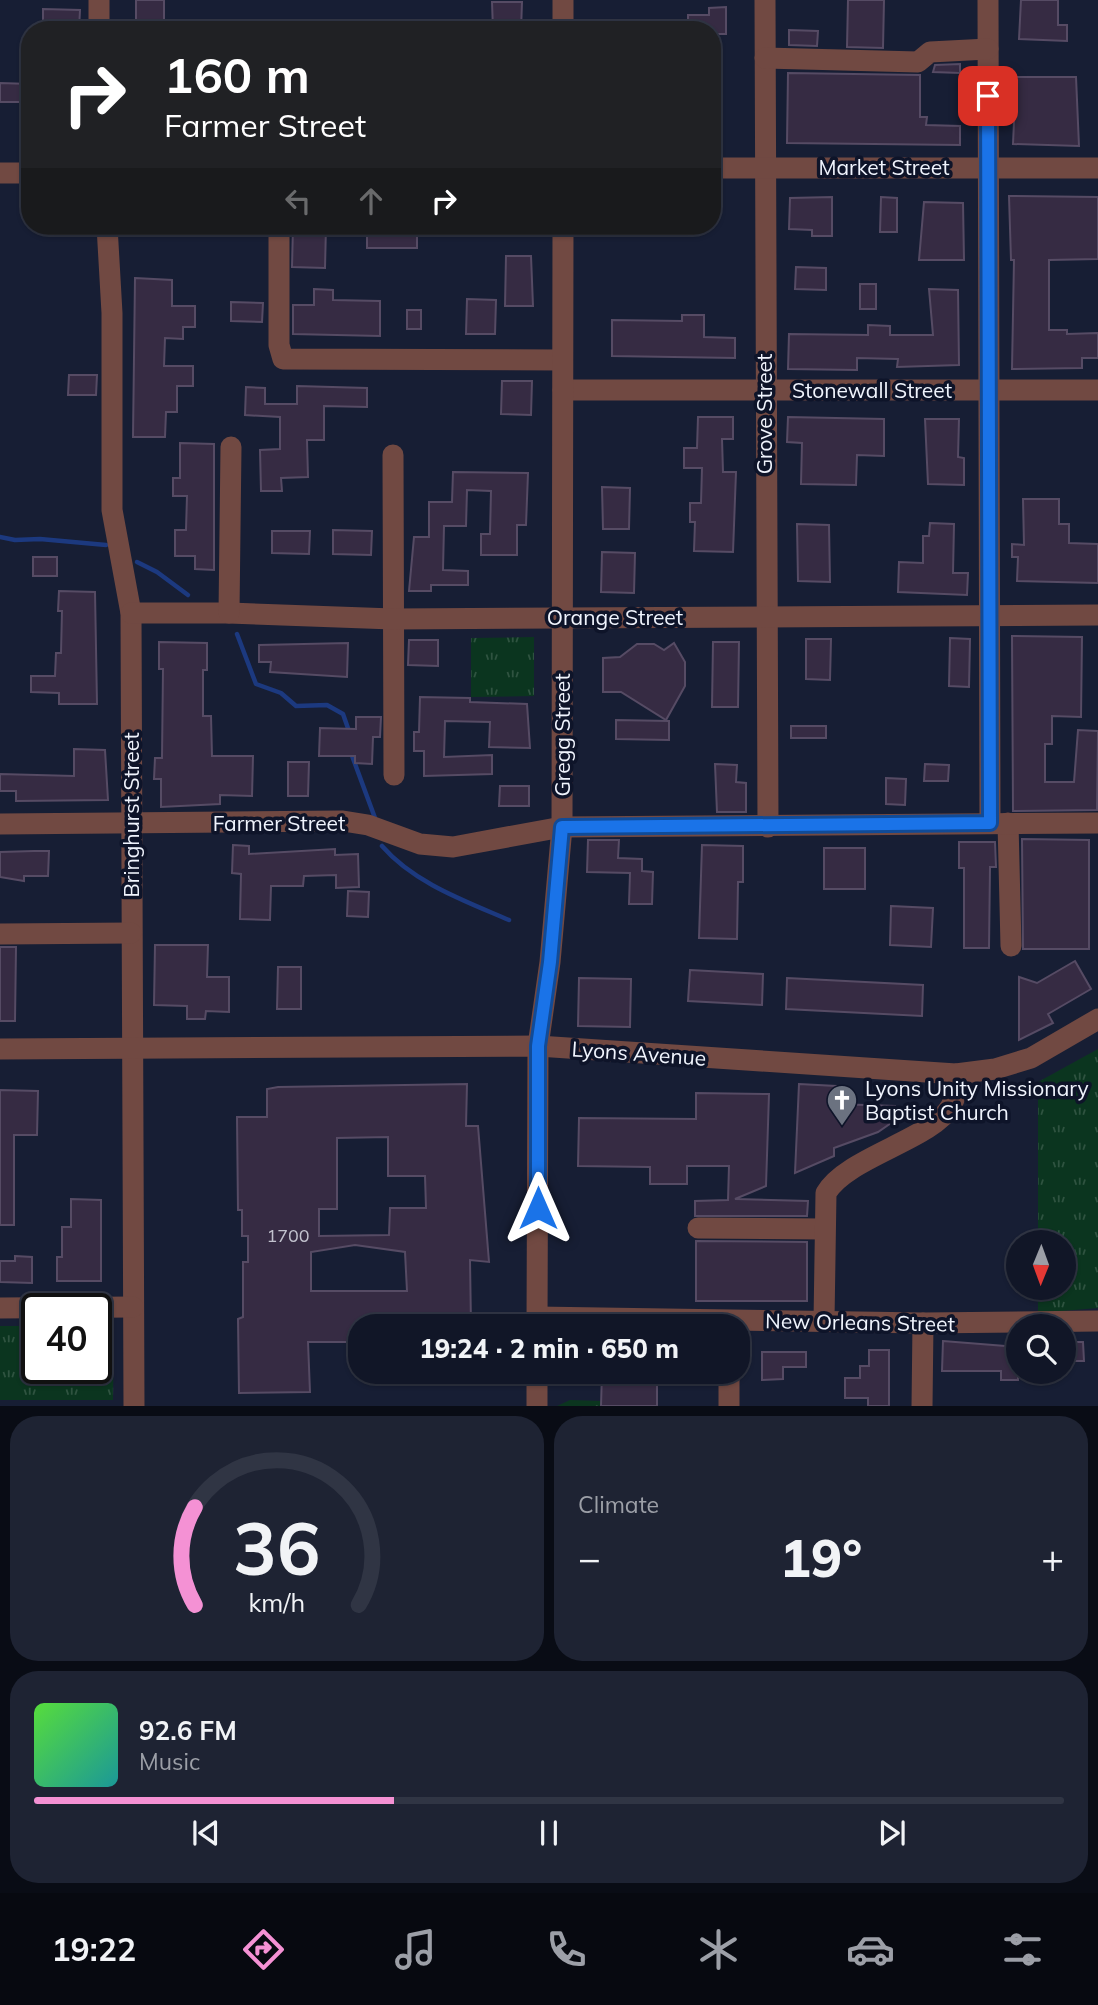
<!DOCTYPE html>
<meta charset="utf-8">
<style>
:root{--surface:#111627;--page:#1e2333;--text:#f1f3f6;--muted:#9c9fa7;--line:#303544;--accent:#f491d4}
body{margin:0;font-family:Mulish,sans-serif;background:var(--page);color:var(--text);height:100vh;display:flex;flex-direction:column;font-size:26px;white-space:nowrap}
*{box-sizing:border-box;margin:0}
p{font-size:23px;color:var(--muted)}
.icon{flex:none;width:38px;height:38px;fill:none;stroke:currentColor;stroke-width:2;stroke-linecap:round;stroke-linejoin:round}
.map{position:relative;height:1406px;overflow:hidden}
.panel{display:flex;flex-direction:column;gap:10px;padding:10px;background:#090c15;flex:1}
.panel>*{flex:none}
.banner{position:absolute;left:21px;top:21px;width:700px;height:214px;border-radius:28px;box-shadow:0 2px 5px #0004,0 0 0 2px var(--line);background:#202124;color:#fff;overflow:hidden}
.needle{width:46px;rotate:181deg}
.fabs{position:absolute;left:1006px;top:1230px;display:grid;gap:14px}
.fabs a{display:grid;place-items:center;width:70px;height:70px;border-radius:50%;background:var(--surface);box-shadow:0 2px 5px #0004,0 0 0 2px var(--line);font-size:35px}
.speed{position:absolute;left:21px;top:1293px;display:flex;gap:14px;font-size:35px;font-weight:700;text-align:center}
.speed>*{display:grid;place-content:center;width:91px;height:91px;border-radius:50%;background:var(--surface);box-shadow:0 2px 5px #0004,0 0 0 2px var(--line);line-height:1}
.speed .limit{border:4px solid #111;border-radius:10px;background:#fff;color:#111}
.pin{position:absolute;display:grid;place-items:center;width:60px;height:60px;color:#fff;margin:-30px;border-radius:14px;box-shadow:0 4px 10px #0006}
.me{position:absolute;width:77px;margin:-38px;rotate:0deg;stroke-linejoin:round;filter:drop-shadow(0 0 5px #0008)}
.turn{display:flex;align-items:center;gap:24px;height:147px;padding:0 28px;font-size:32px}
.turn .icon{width:91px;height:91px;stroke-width:2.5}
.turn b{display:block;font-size:49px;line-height:60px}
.lanes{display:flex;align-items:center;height:66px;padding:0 28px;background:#0003;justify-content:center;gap:35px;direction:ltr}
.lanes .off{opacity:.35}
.big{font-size:52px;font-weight:800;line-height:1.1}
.panel .card{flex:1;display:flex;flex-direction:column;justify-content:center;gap:10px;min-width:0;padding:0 24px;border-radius:28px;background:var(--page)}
.panel .dial{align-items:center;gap:0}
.dial svg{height:182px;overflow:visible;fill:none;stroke:var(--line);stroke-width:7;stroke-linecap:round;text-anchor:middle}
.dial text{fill:var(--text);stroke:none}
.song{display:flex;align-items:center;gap:21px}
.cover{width:84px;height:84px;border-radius:10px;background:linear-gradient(135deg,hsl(110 70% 55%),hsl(180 70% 35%))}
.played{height:7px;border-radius:4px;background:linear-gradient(90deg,var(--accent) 35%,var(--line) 35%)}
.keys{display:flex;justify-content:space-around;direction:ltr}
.heat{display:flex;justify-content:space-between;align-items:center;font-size:38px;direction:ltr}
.panel .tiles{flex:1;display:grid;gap:10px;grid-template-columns:1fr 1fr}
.card:last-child{grid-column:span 2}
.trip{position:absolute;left:348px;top:1314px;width:402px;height:70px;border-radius:28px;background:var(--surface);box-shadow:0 2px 5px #0004,0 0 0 2px var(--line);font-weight:800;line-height:70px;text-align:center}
.tab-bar{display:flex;height:112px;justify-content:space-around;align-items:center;background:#070910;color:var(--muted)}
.tab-bar .icon{width:49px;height:49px}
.tab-bar .current{color:var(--accent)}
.tab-bar b{font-size:32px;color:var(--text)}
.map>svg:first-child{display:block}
.grass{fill:url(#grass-tufts)}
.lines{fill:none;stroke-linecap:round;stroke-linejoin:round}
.stream{stroke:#1c397f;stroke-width:4.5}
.building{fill:#362b43;stroke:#564b64;stroke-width:2;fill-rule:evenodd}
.minor{stroke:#714942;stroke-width:21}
.route-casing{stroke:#114b97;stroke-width:18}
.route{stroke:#1a73e8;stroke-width:12}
.labels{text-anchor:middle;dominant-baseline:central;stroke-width:7;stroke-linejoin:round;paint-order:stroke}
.number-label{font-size:18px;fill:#c2c2ce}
.street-label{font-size:21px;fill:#f0f4fd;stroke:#0e1429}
.poi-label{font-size:21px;fill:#f0f4fd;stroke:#0e1429;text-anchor:start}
</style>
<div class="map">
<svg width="1098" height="1407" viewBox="0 0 1098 1407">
<defs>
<pattern id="grass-tufts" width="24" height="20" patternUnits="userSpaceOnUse" patternTransform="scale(1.75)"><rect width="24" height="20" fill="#0b351f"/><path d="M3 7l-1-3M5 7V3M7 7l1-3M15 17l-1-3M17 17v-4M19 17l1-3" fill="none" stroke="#2f5340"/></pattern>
</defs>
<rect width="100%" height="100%" fill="#171e34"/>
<g class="grass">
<polygon points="534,637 534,696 471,697 471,638"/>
<polygon points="1098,1049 1098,1308 1038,1313 1038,1288 1064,1288 1064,1242 1038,1242 1038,1082"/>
<polygon points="114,1325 113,1400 0,1400 0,1326 37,1326 37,1368 96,1368 96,1326"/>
<polygon points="570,1400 602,1401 601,1406 555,1407"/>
</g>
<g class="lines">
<g class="stream">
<polyline points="0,537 15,540 40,539 106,545"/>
<polyline points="137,562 157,572 188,595"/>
<polyline points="237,634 256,684 281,693 296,706 327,705 343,714 350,734"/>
<polyline points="351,753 375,818"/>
<path d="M382 846C414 883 465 901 509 920"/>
</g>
</g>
<g class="building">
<polygon points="136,0 164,0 164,25 136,24"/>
<polygon points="848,0 884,0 883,48 847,47"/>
<polygon points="1021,0 1058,0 1058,25 1067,25 1067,41 1019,39"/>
<polygon points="492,2 522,2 521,30 493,30"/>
<polygon points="726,7 726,34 712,34 712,30 688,30 688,15 709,15 709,8"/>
<polygon points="43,9 80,10 79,30 43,30"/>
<polygon points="789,30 818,31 817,46 789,45"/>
<polygon points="960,64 960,73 933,72 935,65"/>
<polygon points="788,73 920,75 920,117 927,117 926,125 960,126 960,145 787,143"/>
<polygon points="1016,77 1076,77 1079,146 1013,144"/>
<polygon points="0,83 30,84 30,102 0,102"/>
<polygon points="1009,196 1098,197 1098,259 1049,260 1049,330 1067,330 1067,334 1098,333 1098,358 1082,358 1082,368 1012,369 1014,260 1011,260"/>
<polygon points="832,197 832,236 812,236 812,230 789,229 790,198"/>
<polygon points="881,197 897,198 897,232 880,232"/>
<polygon points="924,202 963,203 964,260 919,260"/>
<polygon points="293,226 326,226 325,268 292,267"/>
<rect x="367" y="226" width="50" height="22"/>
<polygon points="506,256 531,256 533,306 505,306"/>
<polygon points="796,267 826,268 826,290 795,289"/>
<polygon points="135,278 172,280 172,306 195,306 195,327 183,327 183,339 165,338 164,366 193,366 193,386 177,386 177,412 166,412 165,437 133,437"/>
<rect x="860" y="284" width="16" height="25"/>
<polygon points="314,289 333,290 333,300 380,301 380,336 293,334 293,305 314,305"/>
<polygon points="929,289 958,290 959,365 897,367 898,359 857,358 857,370 788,369 789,334 868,335 868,325 890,326 890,335 933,335"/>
<polygon points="467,299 496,300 495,334 466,334"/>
<polygon points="231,302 263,303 262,322 231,321"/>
<rect x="407" y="310" width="14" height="19"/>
<polygon points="682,315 704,315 704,337 735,338 735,358 612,356 612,320 682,321"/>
<polygon points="69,375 97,375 96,395 68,395"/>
<polygon points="502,381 532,381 531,415 501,414"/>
<polygon points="297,386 367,388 367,407 324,406 324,440 307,440 308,477 281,478 282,491 261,491 260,450 280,449 280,417 245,415 246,387 265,388 265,404 297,404"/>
<polygon points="698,417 733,417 733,439 722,439 723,472 736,472 733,552 694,551 695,522 690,522 690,503 701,503 702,468 684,468 684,448 697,448"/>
<polygon points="788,417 884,419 884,456 857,455 856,485 801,484 802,443 787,442"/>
<polygon points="925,419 959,419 958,457 964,458 964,485 928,484"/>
<polygon points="180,443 214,444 214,570 195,569 195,556 175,556 175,530 186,530 187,496 173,496 173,478 180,478"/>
<polygon points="453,472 528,473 526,525 517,525 517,555 481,555 481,534 490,534 491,491 467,490 466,526 444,526 443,570 468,571 468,585 431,585 431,591 409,591 414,537 429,537 429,502 452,502"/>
<polygon points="602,487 630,488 629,529 603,529"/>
<polygon points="1023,499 1059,499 1059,524 1069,524 1069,543 1098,544 1098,583 1017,581 1018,557 1012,557 1012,544 1024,545"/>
<polygon points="930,523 954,524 953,573 968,573 967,595 898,592 899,562 923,563 923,536 929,536"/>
<polygon points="797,524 829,525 830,582 798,581"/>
<polygon points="333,530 372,531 371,555 333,554"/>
<polygon points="272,531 310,531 309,554 272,553"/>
<polygon points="602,552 635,553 634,593 601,592"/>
<rect x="33" y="557" width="24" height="19"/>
<polygon points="59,591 95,592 97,704 59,704 59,693 31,692 31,676 55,676 56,653 61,653 62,611 58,611"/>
<polygon points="1012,636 1082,637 1081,717 1052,716 1052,744 1045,744 1045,782 1074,782 1078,730 1098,731 1097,810 1013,811"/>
<polygon points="950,638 970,639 969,687 949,686"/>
<polygon points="806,639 831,639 830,680 806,679"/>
<polygon points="409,640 438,640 438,666 408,665"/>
<polygon points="159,642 207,643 207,670 203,670 203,716 211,716 212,756 253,756 252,796 220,795 220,804 161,807 161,779 154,779 155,758 162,758 163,669 159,669"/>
<polygon points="713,642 739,642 738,707 712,707"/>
<polygon points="348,643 347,677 270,672 271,662 259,662 259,645"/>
<polygon points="674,643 685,662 685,686 666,720 621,692 603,692 603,658 620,657 637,644 654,644 664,650"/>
<polygon points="420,697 470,698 470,702 527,704 530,748 489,747 490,722 445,721 444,757 492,755 492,774 424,776 424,751 414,751 414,732 419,732"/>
<polygon points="356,717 381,717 380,737 373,737 372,764 355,763 355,756 319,756 320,728 356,729"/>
<polygon points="616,720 669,721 669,740 616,739"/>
<rect x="791" y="726" width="35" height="12"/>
<polygon points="74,749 105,750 108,800 16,801 16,791 0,791 0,774 74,776"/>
<polygon points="288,762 309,762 308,796 288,796"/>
<polygon points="715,764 737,765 736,782 746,783 746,812 717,812"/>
<polygon points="925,764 949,765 948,781 924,781"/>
<polygon points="886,778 906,779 905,805 886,804"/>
<polygon points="500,786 529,786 529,806 499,806"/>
<polygon points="1022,839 1089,840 1089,949 1023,949"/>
<polygon points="588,840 619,840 618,858 642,859 642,871 653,872 652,904 629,904 630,873 587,872"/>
<polygon points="959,842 995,842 996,867 990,867 989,948 964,948 964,868 959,868"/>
<polygon points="233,845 249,846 249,854 335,849 335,855 358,854 359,887 336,888 336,875 304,876 303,886 271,886 270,920 240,919 241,874 232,873"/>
<polygon points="702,845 743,846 743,882 738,882 737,939 699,938"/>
<rect x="824" y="848" width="41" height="41"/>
<polygon points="34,851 49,851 48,876 24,876 24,881 0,877 0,852"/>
<polygon points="348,891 369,892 368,917 347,916"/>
<polygon points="891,906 933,908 931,947 890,945"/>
<polygon points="155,945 208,945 207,977 229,977 229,1012 206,1011 205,1019 187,1019 187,1006 154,1005"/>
<polygon points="0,947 16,947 15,1021 0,1021"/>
<polygon points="1075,961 1091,989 1048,1014 1053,1023 1019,1040 1019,977 1037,983"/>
<polygon points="278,967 301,967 301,1009 277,1009"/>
<polygon points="690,970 763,974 762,1005 688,1001"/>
<polygon points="579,978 631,979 630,1027 578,1026"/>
<polygon points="787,978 923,985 922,1016 786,1009"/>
<path d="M467 1084 466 1126H478L489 1262 470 1260 471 1326H360V1342H308L310 1392 239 1393 238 1319 243 1317V1262H248V1236H242V1210H238L237 1117H267V1089L278 1087ZM388 1137V1176H425L426 1208H390L389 1235 319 1236V1209H337V1138ZM355 1245 405 1252 407 1291H311V1252Z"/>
<polygon points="799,1084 836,1086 835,1104 895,1106 894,1121 878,1132 834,1148 834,1156 795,1173"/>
<polygon points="0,1090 38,1091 37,1135 14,1135 14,1225 0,1225"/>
<polygon points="696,1093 769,1094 766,1186 735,1199 808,1201 807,1216 695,1216 695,1201 728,1200 729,1166 687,1166 687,1184 650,1184 650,1167 578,1166 579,1118 696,1119"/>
<polygon points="71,1199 101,1200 101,1281 57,1281 57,1257 62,1257 62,1227 71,1227"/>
<polygon points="696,1241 807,1242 807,1301 696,1301"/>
<polygon points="15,1256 32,1257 32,1283 0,1282 0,1261 15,1261"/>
<polygon points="943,1341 1018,1347 1018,1380 1001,1380 1001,1371 942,1371"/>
<polygon points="1064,1342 1083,1342 1084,1361 1064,1361"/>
<polygon points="869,1350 889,1350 889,1406 868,1406 868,1398 845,1398 845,1378 860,1378 860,1366 869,1366"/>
<polygon points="762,1352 806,1352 806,1367 783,1367 783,1379 762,1380"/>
<polygon points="602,1372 657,1372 657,1406 601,1406"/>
</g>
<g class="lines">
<g class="minor">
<polyline points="99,0 99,30"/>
<polyline points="765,0 768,827"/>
<polyline points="988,0 990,823"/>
<polyline points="563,30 563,0"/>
<polyline points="765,58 918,62 930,52 988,49"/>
<polyline points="712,168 1098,168"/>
<polyline points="0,173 30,173"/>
<polyline points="107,226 112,313 112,510 131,613 134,1407"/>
<polyline points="279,226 279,345 283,359 562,360"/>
<polyline points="563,390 1098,390"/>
<polyline points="393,455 394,775"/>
<polyline points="131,613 229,613 393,619 1098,615"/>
<polyline points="229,613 231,447"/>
<polyline points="1008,823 1011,946"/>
<polyline points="0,824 343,821 368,825 420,844 453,847 562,827 1098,823"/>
<polyline points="0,934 131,933"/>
<polyline points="0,1049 538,1046 956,1074 995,1069 1031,1058 1098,1019"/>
<polyline points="698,1228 824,1229"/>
<polyline points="0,1308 133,1307"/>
<polyline points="537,1317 923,1323 1098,1321"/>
<path d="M824 1321 826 1193C847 1157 933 1139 951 1106 957 1096 956 1086 956 1074"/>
<polyline points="537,1326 538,1046 550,962 562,827 563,226"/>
<polyline points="537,1407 537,1372"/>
<polyline points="729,1407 729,1372"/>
<polyline points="922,1407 923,1323"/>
</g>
</g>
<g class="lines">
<g class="route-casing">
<polyline id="route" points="538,1208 538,1046 550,962 562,827 990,823 988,96"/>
</g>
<use href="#route" class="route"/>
</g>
<defs>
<g id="church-pin" transform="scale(1.575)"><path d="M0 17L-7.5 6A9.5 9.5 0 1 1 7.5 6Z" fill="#6b7280" stroke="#0e1429"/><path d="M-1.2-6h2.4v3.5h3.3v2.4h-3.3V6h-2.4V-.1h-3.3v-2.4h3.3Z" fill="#fff"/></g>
</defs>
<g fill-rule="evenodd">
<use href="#church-pin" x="842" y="1100"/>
</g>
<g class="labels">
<g class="number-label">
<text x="288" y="1235">1700</text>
</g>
<g class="street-label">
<text x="884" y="167">Market Street</text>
<text x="872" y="390">Stonewall Street</text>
<text transform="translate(764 414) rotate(-90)">Grove Street</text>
<text x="615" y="617">Orange Street</text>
<text transform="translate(562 735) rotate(-90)">Gregg Street</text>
<text transform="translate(131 815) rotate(-90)">Bringhurst Street</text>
<text x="279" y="823">Farmer Street</text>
<text transform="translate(639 1053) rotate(4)">Lyons Avenue</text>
<text transform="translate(860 1322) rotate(1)">New Orleans Street</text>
</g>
<g class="poi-label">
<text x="865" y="1088">Lyons Unity Missionary<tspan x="865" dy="24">Baptist Church</tspan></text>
</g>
</g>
</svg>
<div class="fabs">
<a><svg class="needle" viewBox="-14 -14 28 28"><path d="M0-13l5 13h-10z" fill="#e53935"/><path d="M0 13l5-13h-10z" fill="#9c9fa7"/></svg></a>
<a><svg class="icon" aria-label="search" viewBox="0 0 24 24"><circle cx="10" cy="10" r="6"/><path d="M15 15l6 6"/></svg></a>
</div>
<div class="speed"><div class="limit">40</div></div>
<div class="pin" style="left:988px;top:96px;background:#d93025"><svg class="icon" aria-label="arrive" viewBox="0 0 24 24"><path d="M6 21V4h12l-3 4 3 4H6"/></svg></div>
<svg class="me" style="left:538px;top:1208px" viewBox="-20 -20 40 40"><path d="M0-17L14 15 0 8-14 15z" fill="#1a73e8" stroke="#fff" stroke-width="4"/></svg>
<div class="trip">19:24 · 2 min · 650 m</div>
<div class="banner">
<div class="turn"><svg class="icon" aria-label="right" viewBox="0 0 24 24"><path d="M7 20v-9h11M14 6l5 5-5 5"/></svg><div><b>160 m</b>Farmer Street</div></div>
<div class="lanes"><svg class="icon off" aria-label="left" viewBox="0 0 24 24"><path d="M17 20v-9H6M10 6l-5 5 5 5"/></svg><svg class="icon off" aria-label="ahead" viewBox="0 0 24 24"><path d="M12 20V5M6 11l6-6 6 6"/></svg><svg class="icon" aria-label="right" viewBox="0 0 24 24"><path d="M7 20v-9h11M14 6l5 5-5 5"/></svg></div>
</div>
</div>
<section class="panel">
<div class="tiles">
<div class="card dial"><svg viewBox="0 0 100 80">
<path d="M14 69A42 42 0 1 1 86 69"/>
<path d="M14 69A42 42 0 0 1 14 26" stroke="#f491d4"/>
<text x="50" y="56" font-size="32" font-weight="700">36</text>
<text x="50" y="72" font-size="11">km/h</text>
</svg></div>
<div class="card"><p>Climate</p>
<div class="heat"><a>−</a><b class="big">19°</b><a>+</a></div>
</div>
<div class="card">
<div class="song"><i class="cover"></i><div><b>92.6 FM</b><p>Music</p></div></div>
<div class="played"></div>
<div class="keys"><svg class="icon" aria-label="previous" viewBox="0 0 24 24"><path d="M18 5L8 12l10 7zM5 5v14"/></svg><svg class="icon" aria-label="pause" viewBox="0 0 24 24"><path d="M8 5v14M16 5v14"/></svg><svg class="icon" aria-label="next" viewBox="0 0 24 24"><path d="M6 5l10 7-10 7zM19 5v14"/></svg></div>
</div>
</div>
</section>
<nav class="tab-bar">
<b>19:22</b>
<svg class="icon current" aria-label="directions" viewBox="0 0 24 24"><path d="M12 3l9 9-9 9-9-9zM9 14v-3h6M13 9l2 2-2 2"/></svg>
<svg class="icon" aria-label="music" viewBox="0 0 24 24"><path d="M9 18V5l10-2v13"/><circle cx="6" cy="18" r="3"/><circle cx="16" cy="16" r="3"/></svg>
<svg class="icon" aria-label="phone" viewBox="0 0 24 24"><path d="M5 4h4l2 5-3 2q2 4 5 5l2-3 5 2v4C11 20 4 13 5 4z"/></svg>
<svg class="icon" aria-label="climate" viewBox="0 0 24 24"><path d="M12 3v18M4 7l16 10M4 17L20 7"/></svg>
<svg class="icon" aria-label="car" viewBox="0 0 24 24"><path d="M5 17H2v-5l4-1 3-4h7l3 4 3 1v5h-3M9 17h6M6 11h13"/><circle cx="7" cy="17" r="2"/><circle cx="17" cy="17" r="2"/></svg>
<svg class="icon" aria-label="filters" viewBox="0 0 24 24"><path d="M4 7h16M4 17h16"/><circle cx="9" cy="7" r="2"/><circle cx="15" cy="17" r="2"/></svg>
</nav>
